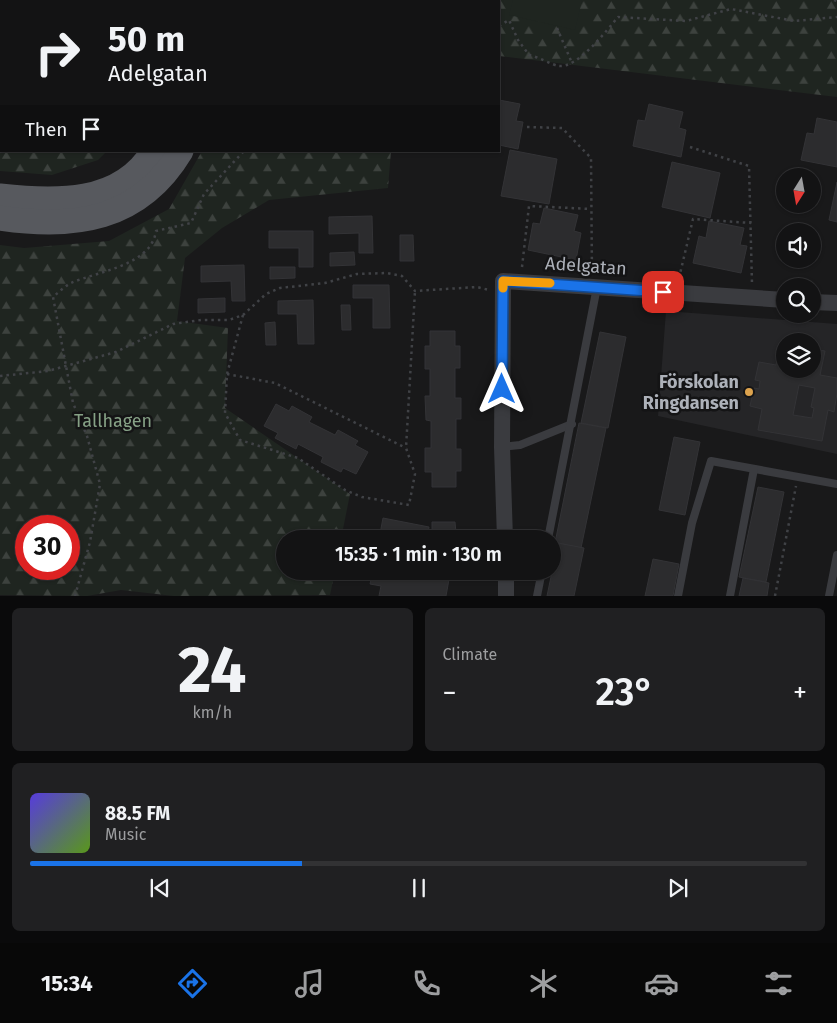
<!DOCTYPE html>
<meta charset="utf-8">
<style>
:root{--surface:#131314;--page:#202022;--text:#f1f3f6;--muted:#9d9ea0;--line:#323234;--accent:#1a73e8}
body{margin:0;font-family:"Fira Sans",sans-serif;background:var(--page);color:var(--text);height:100vh;display:flex;flex-direction:column;font-size:19px;white-space:nowrap}
*{box-sizing:border-box;margin:0}
p{font-size:16px;color:var(--muted)}
.icon{flex:none;width:28px;height:28px;fill:none;stroke:currentColor;stroke-width:2;stroke-linecap:round;stroke-linejoin:round}
.map{position:relative;height:596px;overflow:hidden}
.panel{display:flex;flex-direction:column;gap:12px;padding:12px;background:#0a0a0b;flex:1}
.panel>*{flex:none}
.guide{position:absolute;left:0px;top:0px;width:500px;height:152px;box-shadow:0 1px 4px #0004,0 0 0 1px var(--line);background:#131314;color:var(--text);overflow:hidden}
.needle{width:32px;rotate:191deg}
.buttons{position:absolute;left:776px;top:168px;display:grid;gap:10px}
.buttons a{display:grid;place-items:center;width:45px;height:45px;border-radius:50%;background:var(--surface);box-shadow:0 1px 4px #0004,0 0 0 1px var(--line);font-size:25px}
.speed{position:absolute;left:15px;top:515px;display:flex;gap:10px;font-size:25px;font-weight:700;text-align:center}
.speed>*{display:grid;place-content:center;width:65px;height:65px;border-radius:50%;background:var(--surface);box-shadow:0 1px 4px #0004,0 0 0 1px var(--line);line-height:1}
.speed .limit{border:8px solid #d22;background:#fff;color:#111}
.pin{position:absolute;display:grid;place-items:center;width:42px;height:42px;color:#fff;margin:-21px;border-radius:10px;box-shadow:0 2px 8px #0006}
.me{position:absolute;width:55px;margin:-28px;rotate:0deg;stroke-linejoin:round;filter:drop-shadow(0 0 4px #0008)}
.turn{display:flex;align-items:center;gap:18px;height:105px;padding:0 25px;font-size:22px}
.turn .icon{width:65px;height:65px;stroke-width:2.5}
.turn b{display:block;font-size:35px;line-height:42px}
.then{display:flex;align-items:center;height:48px;padding:0 25px;background:#0003;gap:10px;font-size:19px}
.big{font-size:38px;font-weight:600;line-height:1.1}
.panel .tile{flex:1;display:flex;flex-direction:column;justify-content:center;gap:8px;min-width:0;padding:0 18px;border-radius:8px;background:var(--page)}
.panel .dial{align-items:center;gap:0}
.dial b{font-size:65px;line-height:1}
.song{display:flex;align-items:center;gap:15px}
.cover{width:60px;height:60px;border-radius:8px;background:linear-gradient(135deg,hsl(250 70% 55%),hsl(90 70% 35%))}
.played{height:5px;border-radius:2px;background:linear-gradient(90deg,var(--accent) 35%,var(--line) 35%)}
.keys{display:flex;justify-content:space-around;direction:ltr}
.heat{display:flex;justify-content:space-between;align-items:center;font-size:28px;direction:ltr}
.panel .tiles{flex:1;display:grid;gap:12px;grid-template-columns:1fr 1fr}
.tile:last-child{grid-column:span 2}
.trip{position:absolute;left:276px;top:530px;width:285px;height:50px;border-radius:25px;background:var(--surface);box-shadow:0 1px 4px #0004,0 0 0 1px var(--line);font-weight:600;line-height:50px;text-align:center}
.tabs{display:flex;height:80px;justify-content:space-around;align-items:center;background:#080808;color:var(--muted)}
.tabs .icon{width:35px;height:35px}
.tabs .active{color:var(--accent)}
.tabs b{font-size:22px;color:var(--text)}
.map>svg:first-child{display:block}
.built{fill:#252527;fill-rule:evenodd}
.forest{fill:url(#forest-firs);fill-rule:evenodd}
.garden{fill:#1f2520}
.building{fill:#2c2c2e;stroke:#333336;fill-rule:evenodd}
.lines{fill:none;stroke-linecap:round;stroke-linejoin:round}
.path{stroke:#404246;stroke-width:2.5;stroke-dasharray:2.5 4;stroke-linecap:butt}
.lane{stroke:#3a3b3f;stroke-width:8}
.street{stroke:#3a3b3f;stroke-width:16}
.primary{stroke:#57595e;stroke-width:25}
.route-casing{stroke:#114b97;stroke-width:12}
.route{stroke:#1a73e8;stroke-width:9}
.slow{stroke:#f59e0b;stroke-width:9}
.poi-dot{fill:#dda34e;stroke:#141415;stroke-width:2}
.labels{text-anchor:middle;dominant-baseline:central;stroke-width:5;stroke-linejoin:round;paint-order:stroke}
.street-label{font-size:18px;fill:#adb1b9;stroke:#141415}
.poi-label{font-size:18px;font-weight:bold;fill:#adb1b9;stroke:#141415;text-anchor:end}
.park-label{font-size:18px;fill:#86a186;stroke:#141415}
</style>
<div class="map">
<svg width="837" height="596" viewBox="0 0 837 596">
<defs>
<pattern id="forest-firs" width="22" height="20" patternUnits="userSpaceOnUse" patternTransform="scale(1.25)"><rect width="22" height="20" fill="#1f2520"/><path d="M5 1l3.5 6h-7zM16 11l3.5 6h-7z" fill="#3d423e"/></pattern>
</defs>
<rect width="100%" height="100%" fill="#19191a"/>
<path class="built" d="M666 311 837 324V454L658 416ZM785 341H812V369H785Z"/>
<g class="forest">
<polygon points="245,0 837,0 837,97 499,56 499,1"/>
<polygon points="0,7 1,151 107,151 98,160 52,175 0,171"/>
<path d="M202 151H391L388 188 269 200 222 228 185 258 177 321 228 328 225 408 350 494 341 539H285V571H335L330 595 174 596 121 590 87 596 0 595V245L24 248 109 241 169 209ZM26 526H69V569H26Z"/>
</g>
<polygon class="garden" points="513,0 582,0 575,30 509,15"/>
<g class="building">
<polygon points="499,100 520,104 516,121 523,122 518,149 499,145"/>
<polygon points="649,104 683,112 679,128 686,130 681,157 633,146 638,120 645,121"/>
<polygon points="817,118 837,122 837,167 801,160 807,133 814,134"/>
<polygon points="510,150 557,159 549,204 501,196"/>
<polygon points="672,162 720,173 710,218 662,207"/>
<polygon points="837,182 837,222 829,220"/>
<polygon points="544,208 578,215 574,231 581,233 576,260 528,250 533,223 540,224"/>
<polygon points="372,216 373,253 359,253 359,233 329,234 329,217"/>
<polygon points="709,221 744,228 740,245 747,246 741,273 693,263 699,236 706,238"/>
<polygon points="269,231 313,231 313,267 299,267 299,248 269,248"/>
<polygon points="400,235 413,235 414,261 400,261"/>
<polygon points="354,252 355,265 330,266 330,253"/>
<polygon points="244,265 245,301 232,301 231,281 201,282 201,266"/>
<polygon points="270,267 295,267 295,278 270,279"/>
<polygon points="353,285 389,285 390,328 373,328 373,298 353,298"/>
<polygon points="225,298 225,312 198,313 198,299"/>
<polygon points="313,300 314,344 298,344 297,314 278,314 278,301"/>
<polygon points="341,305 350,305 351,330 342,330"/>
<polygon points="275,322 276,345 266,345 265,323"/>
<polygon points="430,331 455,331 455,346 460,346 460,368 455,368 455,398 461,398 461,419 456,419 456,449 461,449 461,471 456,471 456,487 432,487 432,472 425,472 425,448 431,448 431,421 426,420 425,396 430,396 430,369 425,369 425,346 430,346"/>
<polygon points="600,332 626,337 608,428 581,423"/>
<path d="M779 349 785 350V369H812V349L825 351 820 375 837 378V393L834 412 828 410 822 441 758 430 762 409 750 406 754 388 759 389 760 381 755 380 759 362 776 365ZM799 385 815 388 811 407 814 408 812 418 793 415Z"/>
<polygon points="276,404 289,411 292,406 312,417 309,422 335,435 338,430 358,441 355,445 368,452 356,474 343,468 341,472 321,462 323,457 298,444 296,449 275,438 278,433 264,426"/>
<polygon points="579,423 606,428 581,548 555,543"/>
<polygon points="674,437 700,442 685,515 659,510"/>
<polygon points="758,487 784,492 766,582 739,577"/>
<polygon points="383,518 429,527 427,539 379,539"/>
<polygon points="432,522 455,522 456,533 432,533"/>
<polygon points="558,543 584,548 574,596 547,596"/>
<polygon points="653,559 679,564 673,596 645,596"/>
<polygon points="373,571 412,571 411,575 429,578 430,571 450,574 446,596 379,596 381,586 370,584"/>
<polygon points="743,578 769,583 767,596 739,596"/>
</g>
<g class="lines">
<g class="path">
<polyline points="430,0 430,1"/>
<polyline points="834,0 837,1"/>
<polyline points="323,1 324,0"/>
<path d="M499 26 509 20 518 40 529 55C539 57 552 65 559 66 578 68 607 30 618 17L686 21 731 9 794 21 837 17"/>
<polyline points="557,28 572,63"/>
<polyline points="527,127 562,128 591,158 592,274"/>
<polyline points="690,147 749,166 752,284"/>
<polyline points="522,267 529,206 591,209"/>
<polyline points="679,278 693,219 751,223"/>
<polyline points="243,315 227,374 225,413 240,440 298,458 345,490 362,497 409,505 415,474 406,448 415,291"/>
<polyline points="227,374 275,383 406,448"/>
<polyline points="0,376 48,371 116,352 173,324 201,320 229,320 243,315 266,294 280,288 325,283 357,274 387,273 402,276 415,291 477,287 489,290"/>
<path d="M75 596 90 542 100 484 87 436 73 403 53 297C59 292 65 286 71 283 98 271 151 266 156 231L191 223 204 194 244 151"/>
<polyline points="775,596 796,486"/>
</g>
<g class="lane">
<polyline points="502,447 520,445 572,424"/>
<polyline points="548,539 597,287"/>
<polyline points="537,596 542,571"/>
<polyline points="678,596 692,523 711,461 837,484"/>
<polyline points="730,596 754,469"/>
<polyline points="829,596 837,555"/>
</g>
<g class="street">
<polyline points="812,302 837,303"/>
<polyline points="505,539 502,447 503,281 785,300"/>
<polyline points="506,571 506,596"/>
</g>
<g class="primary">
<polyline points="116,0 118,1"/>
<polyline points="215,1 216,0"/>
<path d="M0 196C54 202 121 205 153 151"/>
<path d="M0 218C74 229 139 221 181 151"/>
</g>
</g>
<g class="lines">
<g class="route-casing">
<polyline id="route" points="502,389 503,281 663,292"/>
</g>
<use href="#route" class="route"/>
<polyline class="slow" points="503,288 503,281 550,283"/>
</g>
<circle class="poi-dot" cx="749" cy="392" r="5"/>
<g class="labels">
<g class="street-label">
<text transform="translate(586 266) rotate(4)">Adelgatan</text>
</g>
<g class="poi-label">
<text x="739" y="382">Förskolan<tspan x="739" dy="21">Ringdansen</tspan></text>
</g>
<g class="park-label">
<text x="113" y="421">Tallhagen</text>
</g>
</g>
</svg>
<div class="buttons">
<a><svg class="needle" viewBox="-14 -14 28 28"><path d="M0-13l5 13h-10z" fill="#e53935"/><path d="M0 13l5-13h-10z" fill="#9d9ea0"/></svg></a>
<a><svg class="icon" aria-label="sound" viewBox="0 0 24 24"><path d="M4 9h4l5-4v14l-5-4H4zM17 9q2 3 0 6"/></svg></a>
<a><svg class="icon" aria-label="search" viewBox="0 0 24 24"><circle cx="10" cy="10" r="6"/><path d="M15 15l6 6"/></svg></a>
<a><svg class="icon" aria-label="layers" viewBox="0 0 24 24"><path d="M12 4l9 5-9 5-9-5zM3 14l9 5 9-5"/></svg></a>
</div>
<div class="speed"><div class="limit">30</div></div>
<div class="pin" style="left:663px;top:292px;background:#d93025"><svg class="icon" aria-label="arrive" viewBox="0 0 24 24"><path d="M6 21V4h12l-3 4 3 4H6"/></svg></div>
<svg class="me" style="left:502px;top:389px" viewBox="-20 -20 40 40"><path d="M0-17L14 15 0 8-14 15z" fill="#1a73e8" stroke="#fff" stroke-width="4"/></svg>
<div class="trip">15:35 · 1 min · 130 m</div>
<div class="guide">
<div class="turn"><svg class="icon" aria-label="right" viewBox="0 0 24 24"><path d="M7 20v-9h11M14 6l5 5-5 5"/></svg><div><b>50 m</b>Adelgatan</div></div>
<div class="then">Then<svg class="icon" aria-label="arrive" viewBox="0 0 24 24"><path d="M6 21V4h12l-3 4 3 4H6"/></svg></div>
</div>
</div>
<section class="panel">
<div class="tiles">
<div class="tile dial"><b>24</b><p>km/h</p></div>
<div class="tile"><p>Climate</p>
<div class="heat"><a>−</a><b class="big">23°</b><a>+</a></div>
</div>
<div class="tile">
<div class="song"><i class="cover"></i><div><b>88.5 FM</b><p>Music</p></div></div>
<div class="played"></div>
<div class="keys"><svg class="icon" aria-label="previous" viewBox="0 0 24 24"><path d="M18 5L8 12l10 7zM5 5v14"/></svg><svg class="icon" aria-label="pause" viewBox="0 0 24 24"><path d="M8 5v14M16 5v14"/></svg><svg class="icon" aria-label="next" viewBox="0 0 24 24"><path d="M6 5l10 7-10 7zM19 5v14"/></svg></div>
</div>
</div>
</section>
<nav class="tabs">
<b>15:34</b>
<svg class="icon active" aria-label="directions" viewBox="0 0 24 24"><path d="M12 3l9 9-9 9-9-9zM9 14v-3h6M13 9l2 2-2 2"/></svg>
<svg class="icon" aria-label="music" viewBox="0 0 24 24"><path d="M9 18V5l10-2v13"/><circle cx="6" cy="18" r="3"/><circle cx="16" cy="16" r="3"/></svg>
<svg class="icon" aria-label="phone" viewBox="0 0 24 24"><path d="M5 4h4l2 5-3 2q2 4 5 5l2-3 5 2v4C11 20 4 13 5 4z"/></svg>
<svg class="icon" aria-label="climate" viewBox="0 0 24 24"><path d="M12 3v18M4 7l16 10M4 17L20 7"/></svg>
<svg class="icon" aria-label="car" viewBox="0 0 24 24"><path d="M5 17H2v-5l4-1 3-4h7l3 4 3 1v5h-3M9 17h6M6 11h13"/><circle cx="7" cy="17" r="2"/><circle cx="17" cy="17" r="2"/></svg>
<svg class="icon" aria-label="filters" viewBox="0 0 24 24"><path d="M4 7h16M4 17h16"/><circle cx="9" cy="7" r="2"/><circle cx="15" cy="17" r="2"/></svg>
</nav>
